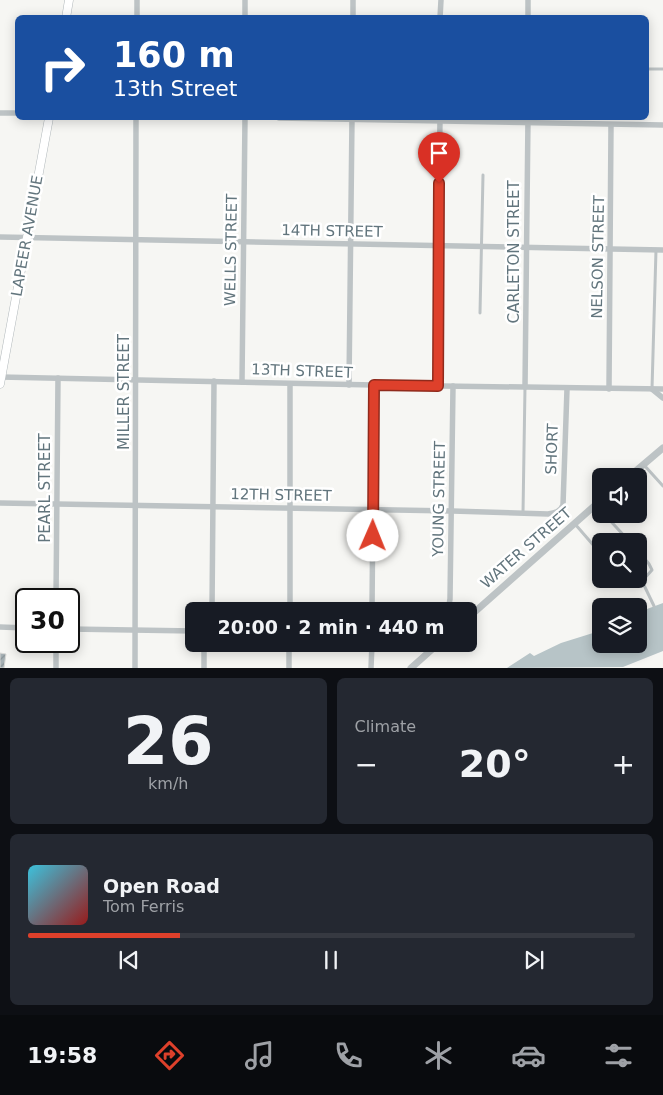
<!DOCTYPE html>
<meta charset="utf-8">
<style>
:root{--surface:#171b24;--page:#242831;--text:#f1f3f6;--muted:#9ea1a6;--line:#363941;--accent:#de402b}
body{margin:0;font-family:"DejaVu Sans",sans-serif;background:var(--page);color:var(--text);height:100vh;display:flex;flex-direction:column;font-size:19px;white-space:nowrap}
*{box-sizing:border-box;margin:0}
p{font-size:16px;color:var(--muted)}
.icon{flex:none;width:28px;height:28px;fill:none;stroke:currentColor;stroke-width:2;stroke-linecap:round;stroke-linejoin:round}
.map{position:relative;height:668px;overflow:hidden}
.panel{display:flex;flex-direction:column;gap:10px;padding:10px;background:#0d0f14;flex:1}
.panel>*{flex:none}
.banner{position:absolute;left:15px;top:15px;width:634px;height:105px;border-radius:8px;box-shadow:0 2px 12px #0003;background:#1a4fa0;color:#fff;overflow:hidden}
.controls{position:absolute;left:592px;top:468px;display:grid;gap:10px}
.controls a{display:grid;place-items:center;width:55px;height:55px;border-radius:8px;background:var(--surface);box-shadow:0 2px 12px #0003;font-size:25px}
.speed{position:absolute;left:15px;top:588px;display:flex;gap:10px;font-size:25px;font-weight:700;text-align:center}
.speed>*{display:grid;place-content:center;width:65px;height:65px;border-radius:50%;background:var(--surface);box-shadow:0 2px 12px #0003;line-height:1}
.speed .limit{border:2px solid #111;border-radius:8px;background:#fff;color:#111}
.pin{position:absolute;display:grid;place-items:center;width:42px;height:42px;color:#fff;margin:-51px -21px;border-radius:50% 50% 50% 0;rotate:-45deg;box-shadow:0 0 5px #0007}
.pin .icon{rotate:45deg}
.me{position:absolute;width:55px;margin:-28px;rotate:1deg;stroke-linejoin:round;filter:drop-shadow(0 0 4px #0008)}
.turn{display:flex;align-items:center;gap:18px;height:105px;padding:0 15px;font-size:22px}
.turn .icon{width:65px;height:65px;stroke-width:2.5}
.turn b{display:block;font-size:35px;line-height:42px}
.big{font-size:38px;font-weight:800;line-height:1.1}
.panel .widget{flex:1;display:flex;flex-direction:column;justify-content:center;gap:8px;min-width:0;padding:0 18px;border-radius:8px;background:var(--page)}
.panel .dial{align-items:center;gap:0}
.dial b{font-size:65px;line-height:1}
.song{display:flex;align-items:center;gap:15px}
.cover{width:60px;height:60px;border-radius:8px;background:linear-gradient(135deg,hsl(190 70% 55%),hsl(0 70% 35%))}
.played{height:5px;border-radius:2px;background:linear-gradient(90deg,var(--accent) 25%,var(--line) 25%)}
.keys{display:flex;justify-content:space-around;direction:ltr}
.heat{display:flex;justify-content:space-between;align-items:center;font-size:28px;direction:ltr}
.panel .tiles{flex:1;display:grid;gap:10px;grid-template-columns:1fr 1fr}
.widget:last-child{grid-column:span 2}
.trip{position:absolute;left:185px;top:602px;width:292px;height:50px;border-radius:8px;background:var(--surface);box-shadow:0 2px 12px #0003;font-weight:800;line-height:50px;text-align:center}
.menu{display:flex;height:80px;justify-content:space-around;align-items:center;background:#090b0e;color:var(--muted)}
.menu .icon{width:35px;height:35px}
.menu .active{color:var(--accent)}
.menu b{font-size:22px;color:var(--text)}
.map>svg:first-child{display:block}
.water{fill:#b7c4c7}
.building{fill:url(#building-hatch);stroke:#d8d8d6}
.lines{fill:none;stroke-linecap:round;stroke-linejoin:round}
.secondary-casing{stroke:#b0b7ba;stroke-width:9}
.service{stroke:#bdc3c5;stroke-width:3}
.minor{stroke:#bdc3c5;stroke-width:5.5}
.tertiary{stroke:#bdc3c5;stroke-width:7}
.secondary{stroke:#fff;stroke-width:8}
.route-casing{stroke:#902a1c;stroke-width:12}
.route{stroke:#de402b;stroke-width:9}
.labels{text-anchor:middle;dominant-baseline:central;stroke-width:5;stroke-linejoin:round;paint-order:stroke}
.street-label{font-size:15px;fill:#62757d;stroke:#fff}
</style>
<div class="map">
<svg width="663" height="668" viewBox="0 0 663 668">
<defs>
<pattern id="building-hatch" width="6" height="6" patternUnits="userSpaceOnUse" patternTransform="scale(1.25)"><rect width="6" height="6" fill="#a4afb3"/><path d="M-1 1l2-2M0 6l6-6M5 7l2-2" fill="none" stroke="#899397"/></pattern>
</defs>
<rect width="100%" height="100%" fill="#f6f6f3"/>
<polygon class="water" points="663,603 663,651 623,667 507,668 530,653 534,656 561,643 593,633 601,627 601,644 639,644 639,612"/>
<polygon class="building" points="0,653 6,654 4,668 0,668"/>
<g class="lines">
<g class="secondary-casing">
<g id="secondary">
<polyline points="66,18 69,0"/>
<polyline points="0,384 49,118"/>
</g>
</g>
<g class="service">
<polyline points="646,69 663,69"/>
<polyline points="480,313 483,175"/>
<polyline points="652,389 656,250"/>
<polyline points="644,465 663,486"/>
<polyline points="595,505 601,511"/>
<polyline points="523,513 525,387"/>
<polyline points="604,514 629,541"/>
<polyline points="575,524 601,554"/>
<polyline points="623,579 628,585 642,581 652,570 649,564 639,552"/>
<polyline points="642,581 654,606"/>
</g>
<g class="minor">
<polyline points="137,18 137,0"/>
<polyline points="245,18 245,0"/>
<polyline points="353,18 353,0"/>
<polyline points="440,18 441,0"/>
<polyline points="528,18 528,0"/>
<polyline points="0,113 18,113"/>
<polyline points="279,118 663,125"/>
<polyline points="0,237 663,250"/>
<polyline points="0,377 374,385 663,389"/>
<polyline points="242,382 245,118"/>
<polyline points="290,384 290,611"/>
<polyline points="349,385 352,118"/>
<polyline points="437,386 440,118"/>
<polyline points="525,387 528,118"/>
<polyline points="609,389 611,125"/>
<polyline points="652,389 663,398"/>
<path d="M0 503 452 511 548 514C555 513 560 512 563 505L567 389"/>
<polyline points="56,599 58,378"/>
<polyline points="212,611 214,381"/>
<polyline points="372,611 374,385"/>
<polyline points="448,611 450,599 453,386"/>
<polyline points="0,627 26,628"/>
<polyline points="69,629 194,631"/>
<polyline points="56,668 56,641"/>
<polyline points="135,668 136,118"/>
<polyline points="204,668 204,644"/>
<polyline points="289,668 289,644"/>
<polyline points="371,668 372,644"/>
</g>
<g class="tertiary">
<polyline points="630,476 663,448"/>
<polyline points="469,617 601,500"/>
<polyline points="411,668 438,644"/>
</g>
<use href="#secondary" class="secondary"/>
</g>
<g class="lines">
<g class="route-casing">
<polyline id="route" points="373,536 374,385 438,386 439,183"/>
</g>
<use href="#route" class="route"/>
</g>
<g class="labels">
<g class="street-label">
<text transform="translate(332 231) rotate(1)">14TH STREET</text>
<text transform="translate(27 236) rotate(-80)">LAPEER AVENUE</text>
<text transform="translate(231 250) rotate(-89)">WELLS STREET</text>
<text transform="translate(514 252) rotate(-90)">CARLETON STREET</text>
<text transform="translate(598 257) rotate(-89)">NELSON STREET</text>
<text transform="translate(302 371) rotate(2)">13TH STREET</text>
<text transform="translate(124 392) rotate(-90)">MILLER STREET</text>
<text transform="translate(552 449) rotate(-88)">SHORT</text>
<text transform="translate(45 488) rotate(-90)">PEARL STREET</text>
<text transform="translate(281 495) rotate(1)">12TH STREET</text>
<text transform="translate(439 499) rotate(-89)">YOUNG STREET</text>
<text transform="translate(526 548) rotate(-41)">WATER STREET</text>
</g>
</g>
</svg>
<div class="controls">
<a><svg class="icon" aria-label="sound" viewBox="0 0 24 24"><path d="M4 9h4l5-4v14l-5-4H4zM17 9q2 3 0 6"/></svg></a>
<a><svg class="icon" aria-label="search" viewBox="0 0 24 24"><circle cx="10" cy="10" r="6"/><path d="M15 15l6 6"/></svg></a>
<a><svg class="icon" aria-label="layers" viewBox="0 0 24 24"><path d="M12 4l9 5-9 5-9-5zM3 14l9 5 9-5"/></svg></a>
</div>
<div class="speed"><div class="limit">30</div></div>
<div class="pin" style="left:439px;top:183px;background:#d93025"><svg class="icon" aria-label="arrive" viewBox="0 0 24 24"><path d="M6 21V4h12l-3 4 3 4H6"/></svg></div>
<svg class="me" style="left:373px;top:536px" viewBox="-20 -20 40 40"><circle r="19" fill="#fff"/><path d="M0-13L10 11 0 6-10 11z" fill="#de402b"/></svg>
<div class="trip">20:00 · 2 min · 440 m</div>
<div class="banner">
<div class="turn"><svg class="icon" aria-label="right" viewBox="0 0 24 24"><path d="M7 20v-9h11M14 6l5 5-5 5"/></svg><div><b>160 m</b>13th Street</div></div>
</div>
</div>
<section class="panel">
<div class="tiles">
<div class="widget dial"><b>26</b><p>km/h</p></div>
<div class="widget"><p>Climate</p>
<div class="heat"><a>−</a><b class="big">20°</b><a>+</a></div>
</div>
<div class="widget">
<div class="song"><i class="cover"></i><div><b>Open Road</b><p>Tom Ferris</p></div></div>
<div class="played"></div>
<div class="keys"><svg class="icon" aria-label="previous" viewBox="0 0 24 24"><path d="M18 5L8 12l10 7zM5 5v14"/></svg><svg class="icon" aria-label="pause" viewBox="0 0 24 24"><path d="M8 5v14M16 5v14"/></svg><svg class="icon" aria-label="next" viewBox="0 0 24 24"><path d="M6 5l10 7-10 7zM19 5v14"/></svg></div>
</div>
</div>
</section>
<nav class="menu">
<b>19:58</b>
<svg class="icon active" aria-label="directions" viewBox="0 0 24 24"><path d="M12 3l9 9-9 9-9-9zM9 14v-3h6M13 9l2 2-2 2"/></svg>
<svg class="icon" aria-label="music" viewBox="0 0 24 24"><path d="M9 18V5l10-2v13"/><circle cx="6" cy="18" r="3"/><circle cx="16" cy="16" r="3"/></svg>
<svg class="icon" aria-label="phone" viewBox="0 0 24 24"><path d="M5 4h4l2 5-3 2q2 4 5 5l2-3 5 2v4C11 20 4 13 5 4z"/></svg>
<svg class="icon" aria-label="climate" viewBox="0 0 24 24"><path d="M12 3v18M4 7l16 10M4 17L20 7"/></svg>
<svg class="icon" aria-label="car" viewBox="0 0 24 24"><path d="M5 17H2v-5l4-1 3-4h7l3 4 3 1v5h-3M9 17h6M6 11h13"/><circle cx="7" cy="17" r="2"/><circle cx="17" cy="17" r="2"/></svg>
<svg class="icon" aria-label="filters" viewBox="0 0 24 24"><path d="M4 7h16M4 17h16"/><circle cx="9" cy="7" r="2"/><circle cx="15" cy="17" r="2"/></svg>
</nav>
